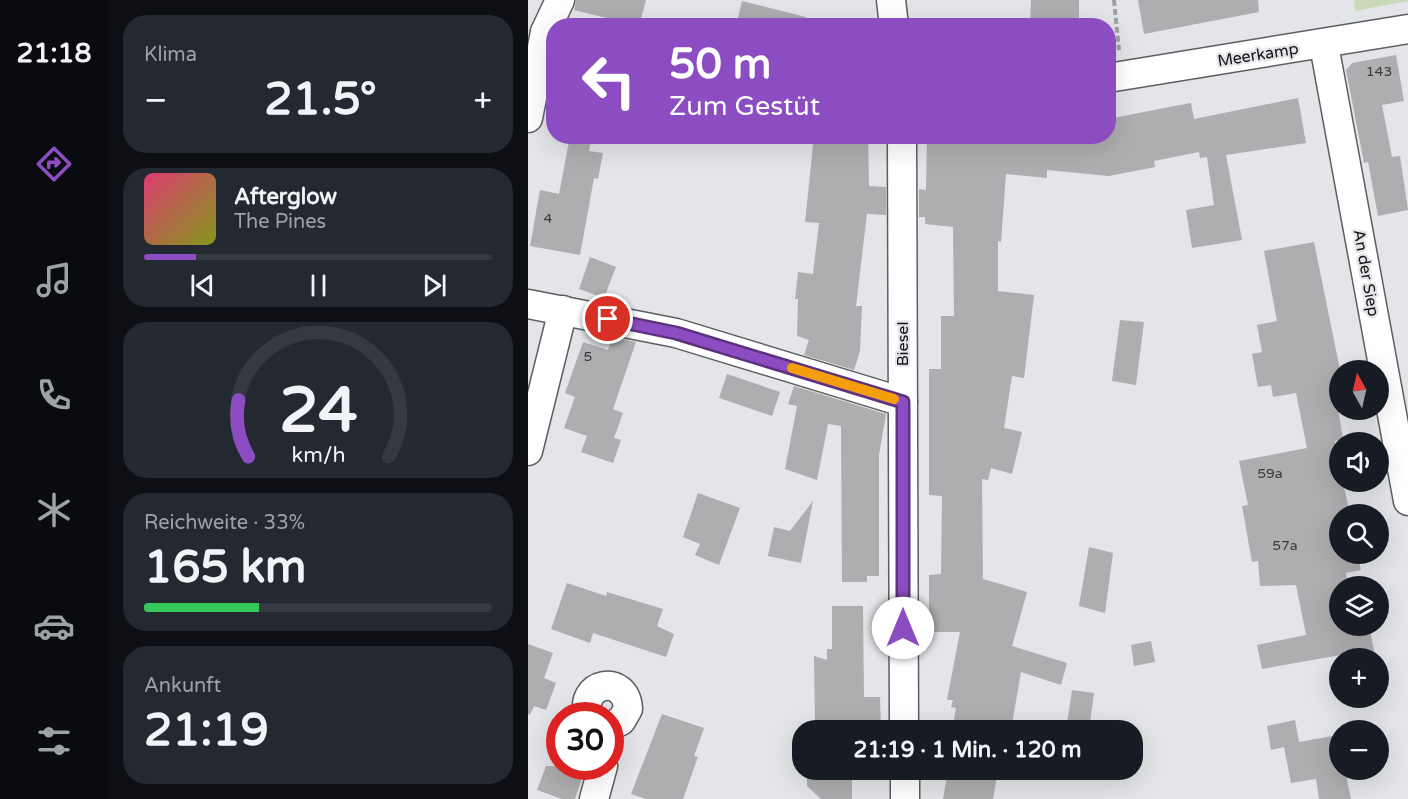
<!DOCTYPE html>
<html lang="de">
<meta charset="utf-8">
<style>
:root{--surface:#171b24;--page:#242831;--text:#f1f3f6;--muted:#9ea1a6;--line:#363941;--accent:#8d4dc2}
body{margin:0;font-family:"Varela Round",sans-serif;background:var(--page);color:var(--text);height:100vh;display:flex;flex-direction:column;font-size:22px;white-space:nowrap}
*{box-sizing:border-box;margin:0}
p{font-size:20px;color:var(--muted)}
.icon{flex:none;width:33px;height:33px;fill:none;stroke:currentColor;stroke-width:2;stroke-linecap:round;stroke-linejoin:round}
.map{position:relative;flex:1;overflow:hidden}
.panel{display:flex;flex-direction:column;gap:15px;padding:15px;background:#0d0f14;width:420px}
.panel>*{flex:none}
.top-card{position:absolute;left:18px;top:18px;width:570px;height:126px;border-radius:24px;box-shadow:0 6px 24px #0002;background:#8d4dc2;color:#fff;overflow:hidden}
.needle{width:39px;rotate:352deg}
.controls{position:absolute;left:801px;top:360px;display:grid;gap:12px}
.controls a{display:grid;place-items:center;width:60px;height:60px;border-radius:50%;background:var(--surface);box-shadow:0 6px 24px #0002;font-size:30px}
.speed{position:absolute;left:18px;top:702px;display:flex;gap:12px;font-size:30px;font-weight:700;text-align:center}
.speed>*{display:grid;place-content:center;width:78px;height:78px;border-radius:50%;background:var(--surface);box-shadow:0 6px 24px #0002;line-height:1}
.speed .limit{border:9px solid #d22;background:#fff;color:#111}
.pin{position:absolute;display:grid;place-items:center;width:51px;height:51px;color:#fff;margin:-26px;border:3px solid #fff;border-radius:50%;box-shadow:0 2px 6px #0007}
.me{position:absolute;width:66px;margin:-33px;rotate:0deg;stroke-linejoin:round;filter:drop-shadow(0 0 4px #0008)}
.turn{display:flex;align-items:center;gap:21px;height:126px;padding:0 24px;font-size:27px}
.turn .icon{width:78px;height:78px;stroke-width:2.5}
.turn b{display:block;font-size:42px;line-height:51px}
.big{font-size:45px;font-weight:800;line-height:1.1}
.panel .tile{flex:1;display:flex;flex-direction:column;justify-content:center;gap:9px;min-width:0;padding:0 21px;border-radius:24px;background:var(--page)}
.panel .dial{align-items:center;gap:0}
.dial svg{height:156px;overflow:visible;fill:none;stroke:var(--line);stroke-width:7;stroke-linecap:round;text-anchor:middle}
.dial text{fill:var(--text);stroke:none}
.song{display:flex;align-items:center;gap:18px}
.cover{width:72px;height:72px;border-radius:9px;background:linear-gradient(135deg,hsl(340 70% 55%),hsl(70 70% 35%))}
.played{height:6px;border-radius:3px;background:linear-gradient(90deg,var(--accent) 15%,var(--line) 15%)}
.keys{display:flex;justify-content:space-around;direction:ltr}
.heat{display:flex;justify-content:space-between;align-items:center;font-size:33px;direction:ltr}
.charge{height:9px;border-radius:4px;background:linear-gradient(90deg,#34c759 33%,var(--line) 0)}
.trip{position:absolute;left:264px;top:720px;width:351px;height:60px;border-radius:24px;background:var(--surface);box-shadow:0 6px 24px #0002;font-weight:800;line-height:60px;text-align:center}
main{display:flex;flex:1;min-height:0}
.menu{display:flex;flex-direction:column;width:108px;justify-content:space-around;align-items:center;background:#090b0e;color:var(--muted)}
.menu .icon{width:42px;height:42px}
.menu .current{color:var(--accent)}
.menu b{font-size:27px;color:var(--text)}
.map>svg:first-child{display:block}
.green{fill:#c9d9b8}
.building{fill:#aeadb0}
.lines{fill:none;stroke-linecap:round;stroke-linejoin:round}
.minor-casing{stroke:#5c5f61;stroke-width:31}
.path{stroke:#9fa0a3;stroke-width:4;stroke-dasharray:6 3;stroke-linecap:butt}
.minor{stroke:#fff;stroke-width:28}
.route-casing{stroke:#5c327e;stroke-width:15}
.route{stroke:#8d4dc2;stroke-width:10}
.slow{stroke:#f59e0b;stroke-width:10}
.labels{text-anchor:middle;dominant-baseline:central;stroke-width:4.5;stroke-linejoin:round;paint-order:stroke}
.number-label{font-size:14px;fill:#3a3a3c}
.street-label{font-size:16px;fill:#131415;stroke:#e3e5e8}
</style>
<main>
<nav class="menu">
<b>21:18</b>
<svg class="icon current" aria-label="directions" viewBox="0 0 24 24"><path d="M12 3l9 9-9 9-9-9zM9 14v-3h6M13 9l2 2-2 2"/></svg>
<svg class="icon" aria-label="music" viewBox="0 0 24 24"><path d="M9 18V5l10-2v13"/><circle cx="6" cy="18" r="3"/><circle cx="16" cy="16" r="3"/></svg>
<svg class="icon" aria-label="phone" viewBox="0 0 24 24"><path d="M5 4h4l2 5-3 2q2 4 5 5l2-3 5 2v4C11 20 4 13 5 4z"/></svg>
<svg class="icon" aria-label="climate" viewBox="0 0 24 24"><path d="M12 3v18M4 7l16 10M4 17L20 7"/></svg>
<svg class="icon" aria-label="car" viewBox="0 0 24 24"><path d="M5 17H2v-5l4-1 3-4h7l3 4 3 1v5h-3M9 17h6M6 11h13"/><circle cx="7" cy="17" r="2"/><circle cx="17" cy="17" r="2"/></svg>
<svg class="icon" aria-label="filters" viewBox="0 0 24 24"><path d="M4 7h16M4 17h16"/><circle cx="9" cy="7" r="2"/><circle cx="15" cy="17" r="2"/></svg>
</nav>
<section class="panel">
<div class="tile"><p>Klima</p>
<div class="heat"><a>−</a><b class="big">21.5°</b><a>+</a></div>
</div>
<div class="tile">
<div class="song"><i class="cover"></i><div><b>Afterglow</b><p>The Pines</p></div></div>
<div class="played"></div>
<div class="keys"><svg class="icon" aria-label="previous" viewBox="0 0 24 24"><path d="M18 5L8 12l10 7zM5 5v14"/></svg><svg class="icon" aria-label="pause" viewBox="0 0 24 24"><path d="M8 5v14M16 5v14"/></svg><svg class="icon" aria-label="next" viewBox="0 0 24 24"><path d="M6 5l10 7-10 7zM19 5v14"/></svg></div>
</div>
<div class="tile dial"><svg viewBox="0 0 100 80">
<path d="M14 69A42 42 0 1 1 86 69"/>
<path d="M14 69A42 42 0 0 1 9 40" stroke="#8d4dc2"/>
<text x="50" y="56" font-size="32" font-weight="700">24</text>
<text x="50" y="72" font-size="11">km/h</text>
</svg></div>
<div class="tile"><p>Reichweite · 33%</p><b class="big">165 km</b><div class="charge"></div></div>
<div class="tile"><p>Ankunft</p><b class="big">21:19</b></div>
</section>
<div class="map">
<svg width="880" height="799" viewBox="0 0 880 799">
<rect width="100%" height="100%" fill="#e3e5e8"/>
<polygon class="green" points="826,0 880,0 880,1 827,11"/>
<g class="building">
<polygon points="48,0 118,0 111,26 46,10"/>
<polygon points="503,0 551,0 551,26 502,26"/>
<polygon points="610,0 730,0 731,12 616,34"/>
<polygon points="214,1 278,17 277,26 208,26"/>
<polygon points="868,55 876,101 854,105 864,157 872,156 880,210 850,216 840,162 836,163 818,70 824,63"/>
<polygon points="770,98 778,143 698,155 714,240 664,248 658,210 686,205 679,157 672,158 671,152 626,161 627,167 581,176 519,170 519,178 478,174 473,242 470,241 470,291 506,295 496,378 484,376 476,428 494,432 484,474 463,468 460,480 454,479 455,579 499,592 484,646 539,663 533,685 493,672 483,730 424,730 428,708 423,707 425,700 419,700 432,632 401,632 401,575 413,574 414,496 401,495 401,369 413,369 413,316 426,316 425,227 397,224 397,217 391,217 391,189 398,190 399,136 580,136 580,119 641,107 663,103 666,119"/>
<polygon points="42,136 64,136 61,151 75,153 70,179 66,178 52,255 2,246 12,190 31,194"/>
<polygon points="286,136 340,136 341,186 358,187 358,215 339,214 328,306 334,306 332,351 326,370 276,355 281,340 269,336 270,299 267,299 270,272 285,274 291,223 277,222"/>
<polygon points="786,242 812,370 811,415 815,439 807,441 812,482 815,482 822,514 812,514 812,554 829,554 833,570 818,573 820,586 812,586 812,626 841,626 847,655 818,658 818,654 734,669 729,645 778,635 768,585 732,586 730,561 724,562 714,506 720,505 711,461 779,448 768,393 745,397 743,385 730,387 724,354 734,352 729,325 749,321 736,251"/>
<polygon points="62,257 88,267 76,298 51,289"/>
<polygon points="592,320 616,322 608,385 584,381"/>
<polygon points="84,337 108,342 85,409 95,413 86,438 93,440 85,463 53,452 59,436 36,428 47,397 37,393 55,342 80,350"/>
<polygon points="199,374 252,392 244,416 191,398"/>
<polygon points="266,386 358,414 351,455 351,576 339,576 339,582 314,582 313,426 300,424 289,480 257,469 269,406 260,404"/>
<polygon points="170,493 212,508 191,565 167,555 172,544 155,537"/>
<polygon points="285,501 273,563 240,556 246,527 262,531"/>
<polygon points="561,547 585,553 577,613 551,606"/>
<polygon points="39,583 78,596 79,592 135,609 129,626 146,634 138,657 65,633 62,643 23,629"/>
<polygon points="304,606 335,606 336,697 352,697 353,730 306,730 306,723 287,723 286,656 299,660 299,649 304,649"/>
<polygon points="623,641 627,662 606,666 603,645"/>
<polygon points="0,644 25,653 16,678 28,683 18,710 6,706 2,715 0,714"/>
<polygon points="544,690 566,693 561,730 538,730"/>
<polygon points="134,714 176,728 166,756 170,757 155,799 118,799 103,794"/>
<polygon points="767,720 771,742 810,735 812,770 817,770 823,799 791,799 788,779 763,783 756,747 743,750 739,726"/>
<polygon points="18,766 58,766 47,799 34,799 9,790"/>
<polygon points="279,770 324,770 324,799 293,799 279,786"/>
<polygon points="420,770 470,770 465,799 415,799"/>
</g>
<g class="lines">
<g class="minor-casing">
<g id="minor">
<polyline points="363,0 366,26"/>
<polyline points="17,32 32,0"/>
<polyline points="796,45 880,501"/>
<polyline points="580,78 880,29"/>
<polyline points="0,118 17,32 26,34"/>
<polyline points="374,136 376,730"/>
<polyline points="0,304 148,333 375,402"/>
<polyline points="0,451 35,310"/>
<path d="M61 716C49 683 98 672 100 709L93 721 82 726"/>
<polyline points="377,770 377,799"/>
<polyline points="66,799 75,766"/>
</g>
</g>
<polyline class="path" points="586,0 591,50"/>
<use href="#minor" class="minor"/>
</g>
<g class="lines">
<g class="route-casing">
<polyline id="route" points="80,319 148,333 375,402 375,628"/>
</g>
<use href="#route" class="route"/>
<polyline class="slow" points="264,368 366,399"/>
</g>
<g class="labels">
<g class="number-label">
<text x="851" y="71">143</text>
<text x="20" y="218">4</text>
<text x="60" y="356">5</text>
<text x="742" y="473">59a</text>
<text x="757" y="545">57a</text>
</g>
<g class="street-label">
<text transform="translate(730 55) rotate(-9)">Meerkamp</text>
<text transform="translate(838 273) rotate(80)">An der Siep</text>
<text transform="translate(375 344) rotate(-90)">Biesel</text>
</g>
</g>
</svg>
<div class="controls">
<a><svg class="needle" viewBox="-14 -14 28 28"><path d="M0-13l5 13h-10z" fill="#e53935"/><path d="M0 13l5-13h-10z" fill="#9ea1a6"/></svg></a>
<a><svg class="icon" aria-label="sound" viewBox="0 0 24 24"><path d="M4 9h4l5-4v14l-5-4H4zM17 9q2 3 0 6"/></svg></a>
<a><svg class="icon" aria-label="search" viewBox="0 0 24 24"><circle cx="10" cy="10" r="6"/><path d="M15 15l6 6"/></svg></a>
<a><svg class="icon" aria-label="layers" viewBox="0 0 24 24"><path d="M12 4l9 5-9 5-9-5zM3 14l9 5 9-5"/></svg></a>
<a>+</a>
<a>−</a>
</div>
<div class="speed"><div class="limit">30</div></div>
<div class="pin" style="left:80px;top:319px;background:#d93025"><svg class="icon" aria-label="arrive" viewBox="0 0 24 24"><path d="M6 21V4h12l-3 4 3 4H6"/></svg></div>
<svg class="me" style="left:375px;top:628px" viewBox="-20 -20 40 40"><circle r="19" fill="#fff"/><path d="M0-13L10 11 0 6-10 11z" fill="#8d4dc2"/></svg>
<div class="trip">21:19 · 1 Min. · 120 m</div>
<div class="top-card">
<div class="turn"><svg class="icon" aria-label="left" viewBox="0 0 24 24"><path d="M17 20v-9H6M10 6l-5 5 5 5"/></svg><div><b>50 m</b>Zum Gestüt</div></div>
</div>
</div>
</main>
